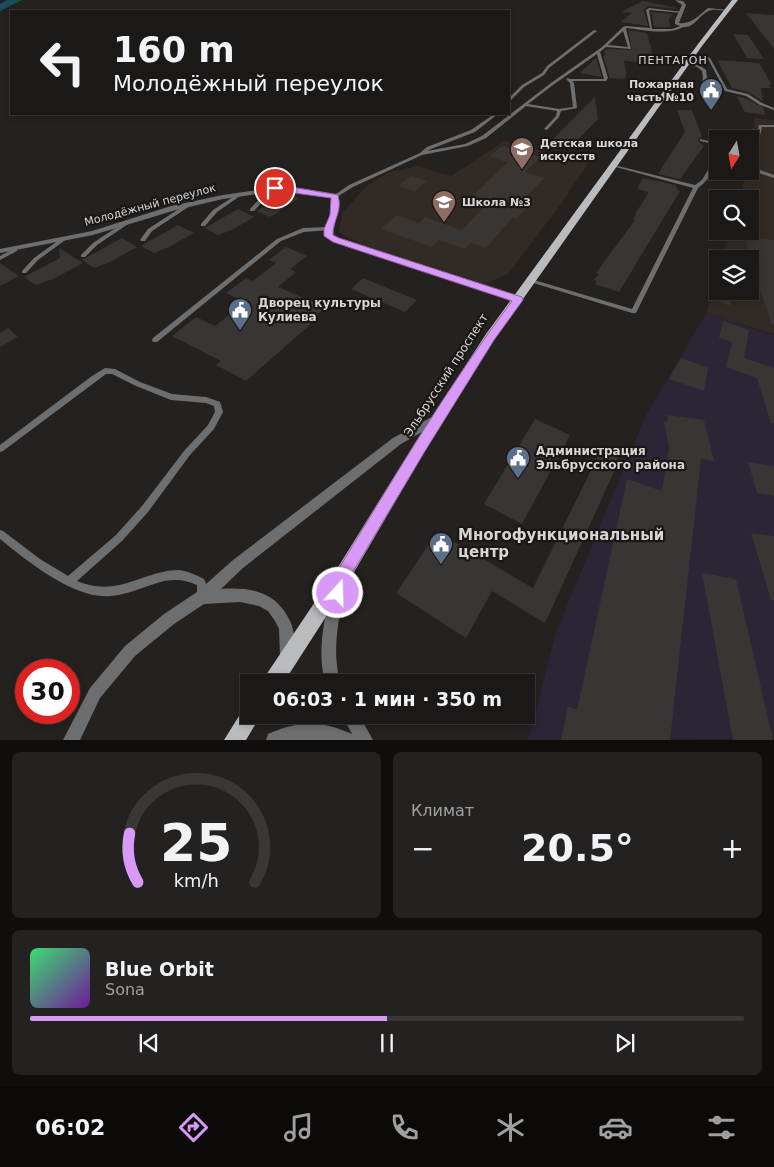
<!DOCTYPE html>
<html lang="ru">
<meta charset="utf-8">
<style>
:root{--surface:#1b1917;--page:#242220;--text:#f1f3f6;--muted:#a0a0a1;--line:#393836;--accent:#d99af7}
body{margin:0;font-family:"DejaVu Sans",sans-serif;background:var(--page);color:var(--text);height:100vh;display:flex;flex-direction:column;font-size:19px;white-space:nowrap}
*{box-sizing:border-box;margin:0}
p{font-size:16px;color:var(--muted)}
.icon{flex:none;width:28px;height:28px;fill:none;stroke:currentColor;stroke-width:2;stroke-linecap:round;stroke-linejoin:round}
.map{position:relative;height:740px;overflow:hidden}
.side{display:flex;flex-direction:column;gap:12px;padding:12px;background:#0f0e0d;flex:1}
.side>*{flex:none}
.hud{position:absolute;left:10px;top:10px;width:500px;height:105px;border-radius:0px;box-shadow:0 2px 8px #0003,0 0 0 1px var(--line);background:#1b1917;color:var(--text);overflow:hidden}
.needle{width:32px;rotate:191deg}
.controls{position:absolute;left:709px;top:130px;display:grid;gap:10px}
.controls a{display:grid;place-items:center;width:50px;height:50px;border-radius:0px;background:var(--surface);box-shadow:0 2px 8px #0003,0 0 0 1px var(--line);font-size:25px}
.speed{position:absolute;left:15px;top:659px;display:flex;gap:10px;font-size:25px;font-weight:700;text-align:center}
.speed>*{display:grid;place-content:center;width:65px;height:65px;border-radius:50%;background:var(--surface);box-shadow:0 2px 8px #0003,0 0 0 1px var(--line);line-height:1}
.speed .limit{border:8px solid #d22;background:#fff;color:#111}
.pin{position:absolute;display:grid;place-items:center;width:42px;height:42px;color:#fff;margin:-21px;border:2px solid #fff;border-radius:50%;box-shadow:0 1px 5px #0007}
.me{position:absolute;width:55px;margin:-28px;rotate:20deg;stroke-linejoin:round;filter:drop-shadow(0 0 4px #0008)}
.turn{display:flex;align-items:center;gap:18px;height:105px;padding:0 20px;font-size:22px}
.turn .icon{width:65px;height:65px;stroke-width:2.5}
.turn b{display:block;font-size:35px;line-height:42px}
.big{font-size:38px;font-weight:700;line-height:1.1}
.side .widget{flex:1;display:flex;flex-direction:column;justify-content:center;gap:8px;min-width:0;padding:0 18px;border-radius:8px;background:var(--page)}
.side .dial{align-items:center;gap:0}
.dial svg{height:130px;overflow:visible;fill:none;stroke:var(--line);stroke-width:7;stroke-linecap:round;text-anchor:middle}
.dial text{fill:var(--text);stroke:none}
.song{display:flex;align-items:center;gap:15px}
.cover{width:60px;height:60px;border-radius:8px;background:linear-gradient(135deg,hsl(140 70% 55%),hsl(280 70% 35%))}
.played{height:5px;border-radius:2px;background:linear-gradient(90deg,var(--accent) 50%,var(--line) 50%)}
.keys{display:flex;justify-content:space-around;direction:ltr}
.heat{display:flex;justify-content:space-between;align-items:center;font-size:28px;direction:ltr}
.side .tiles{flex:1;display:grid;gap:12px;grid-template-columns:1fr 1fr}
.widget:last-child{grid-column:span 2}
.trip{position:absolute;left:240px;top:674px;width:295px;height:50px;border-radius:0px;background:var(--surface);box-shadow:0 2px 8px #0003,0 0 0 1px var(--line);font-weight:700;line-height:50px;text-align:center}
.tab-bar{display:flex;height:80px;justify-content:space-around;align-items:center;background:#0b0a09;color:var(--muted)}
.tab-bar .icon{width:35px;height:35px}
.tab-bar .selected{color:var(--accent)}
.tab-bar b{font-size:22px;color:var(--text)}
.map>svg:first-child{display:block}
.built{fill:#322a25}
.industrial{fill:#2b2535}
.lines{fill:none;stroke-linecap:round;stroke-linejoin:round}
.river{fill:#1a4d5a;fill-rule:evenodd}
.building{fill:#393533}
.lane{fill:#6d6e6f;fill-rule:evenodd}
.street{fill:#6d6e6f;fill-rule:evenodd}
.primary{fill:#babbbf;fill-rule:evenodd}
.route{fill:#d99af7;stroke:#8d64a1}
.labels{text-anchor:middle;dominant-baseline:central;stroke-width:4.5;stroke-linejoin:round;paint-order:stroke}
.far-neighbourhood-label{font-size:11px;letter-spacing:1px;fill:#d8d5d4;stroke:#1b1716}
.far-poi-label{font-size:11px;font-weight:bold;fill:#d8d5d4;stroke:#1b1716;text-anchor:start}
.far-street-label{font-size:11px;fill:#d8d5d4;stroke:#1b1716}
.poi-label{font-size:12px;font-weight:bold;fill:#d8d5d4;stroke:#1b1716;text-anchor:start}
.street-label{font-size:12px;fill:#d8d5d4;stroke:#1b1716}
.near-poi-label{font-size:15px;font-weight:bold;fill:#d8d5d4;stroke:#1b1716;text-anchor:start}
</style>
<div class="map">
<svg width="774" height="740" viewBox="0 0 774 740">
<rect width="100%" height="100%" fill="#24211f"/>
<g class="built">
<polygon points="755,118 774,120 774,334 729,321 707,312 717,274 718,291 750,291 750,259 722,259 729,231 750,231 750,199 742,192 745,171 750,171 750,145"/>
<polygon points="504,141 588,163 558,208 508,274 485,284 360,244 339,232 342,214 366,186 387,173 417,166 451,176"/>
</g>
<polygon class="industrial" points="707,312 729,321 774,335 774,739 528,740 556,632 646,415"/>
<g class="lines">
<polygon class="river" points="7,0 22,0 0,11 0,4"/>
</g>
<g class="building">
<polygon points="643,1 677,8 676,9 648,6 644,10 648,26 621,22 632,13 621,12"/>
<polygon points="651,12 673,14 669,19 670,27 654,27"/>
<polygon points="746,13 774,15 774,49"/>
<polygon points="628,30 647,33 655,63 624,61 627,75 626,74 625,79 610,78 603,56 605,56 604,51 607,49 632,50"/>
<polygon points="733,34 748,35 764,59 747,58"/>
<polygon points="596,58 602,77 580,73"/>
<polygon points="717,60 759,63 772,85 769,85 771,88 761,88 763,101 748,92 732,88"/>
<polygon points="736,96 745,98 764,108 765,115 745,112"/>
<polygon points="595,97 598,119 573,145 568,147 550,142"/>
<polygon points="677,110 692,110 702,137 699,138 698,141 704,146 680,179 658,174 685,132"/>
<polygon points="502,146 541,157 525,172 544,178 519,205 527,207 517,218 513,217 486,248 471,243 464,249 439,240 432,247 381,229 397,215 419,223 425,217 462,230 482,209 464,204 508,162 489,157"/>
<polygon points="411,176 427,181 415,191 398,186"/>
<polygon points="643,178 676,185 675,187 678,188 677,190 680,191 619,292 595,284 597,281 594,280 599,274 596,273 635,220 633,219 637,214 635,214 648,194 648,192 637,189"/>
<polygon points="286,193 299,198 274,215 269,217 257,211"/>
<polygon points="238,209 254,217 232,230 218,235 205,228"/>
<polygon points="178,225 194,233 169,247 154,253 141,246"/>
<polygon points="744,237 774,240 774,324 772,325 749,257 751,257"/>
<polygon points="122,238 137,247 110,262 94,268 82,260"/>
<polygon points="286,247 307,256 290,269 296,272 278,287 325,307 309,323 311,324 246,381 216,365 221,361 172,336 196,317 215,326 245,302 226,293 246,278 253,281 276,263 269,260"/>
<polygon points="59,248 83,263 53,279 36,285 24,277 60,258"/>
<polygon points="0,263 19,276 0,286"/>
<polygon points="363,278 417,300 405,312 351,289"/>
<polygon points="720,291 734,295 730,306 716,301"/>
<polygon points="723,321 749,330 744,358 774,368 774,423 771,423 757,378 726,367 732,342 719,338"/>
<polygon points="8,328 18,337 0,347 0,333"/>
<polygon points="681,358 708,368 704,391 669,379"/>
<polygon points="667,415 704,420 714,461 701,459 670,740 561,740 568,706 577,710 627,479 662,491 669,448 664,421 668,422"/>
<polygon points="535,419 570,435 522,524 484,504"/>
<polygon points="601,450 618,458 618,463 545,623 492,591 466,638 396,593 437,532 533,588"/>
<polygon points="748,462 774,466 774,496 757,493"/>
<polygon points="751,533 774,536 774,600 771,600"/>
<polygon points="702,573 736,579 773,740 733,740"/>
</g>
<g class="lines">
<g class="lane">
<path d="M649 8 683 12 682 13 649 10 652 29H672L683 25 685 26C669 36 644 30 627 28L626 29 631 49 606 47 600 52 608 78 606 81H572L574 83 577 108 561 111 559 117 547 130 544 129 556 116 557 111 526 106 486 138 468 146 422 155 353 187 337 197 333 196 349 185 420 153 427 147 471 130 494 114H498L475 132 431 149 427 151 465 144 482 136 551 83 602 47 623 27 626 26 650 28 646 10ZM623 31 628 47 608 45ZM597 54 604 79H570L568 78 566 79 570 83 573 107 559 109 528 104 553 85Z"/>
<polygon points="594,30 597,31 549,68 544,75 524,87 510,101 509,101 509,98 522,85 542,73 547,66"/>
<polygon points="707,57 710,58 727,89 748,94 762,103 774,108 774,110 760,105 746,96 725,91"/>
<polygon points="687,62 699,65 706,70 707,77 704,90 701,89 703,77 702,71 697,67 686,64"/>
<polygon points="759,125 774,125 774,127 762,127 755,157 760,170 774,175 774,178 756,172 751,157"/>
<polygon points="700,139 718,143 718,145 700,141"/>
<path d="M718 155C718 167 708 181 698 188L636 313H632L530 282 529 281 530 280H534L632 309 693 188 612 166 614 165 695 185 702 180 716 156Z"/>
<polygon points="273,187 277,188 265,199 254,211 250,211 250,209 261,197"/>
<polygon points="236,195 240,196 217,212 205,226 201,226 201,224 213,210"/>
<polygon points="188,203 191,205 190,206 152,231 145,241 141,241 140,240 148,229"/>
<polygon points="126,221 128,222 128,224 97,245 85,257 81,257 81,255 93,243"/>
<polygon points="328,227 331,229 330,230 304,232 281,241 157,342 153,342 152,340 153,338 277,239 303,228"/>
<polygon points="62,238 65,240 64,241 38,260 26,273 22,273 22,271 34,258"/>
<polygon points="15,248 17,249 17,251 0,260 0,256"/>
<path d="M105 368 115 369 140 382 172 394 206 397 220 402 223 412 214 429 190 455 148 512 122 541 77 581C104 592 123 585 148 576 158 573 168 570 179 570 188 571 196 575 204 579 207 584 208 594 205 599L202 601 199 599 197 596V585C165 570 142 594 111 596 75 600 27 561 0 539V530L3 531 40 559 68 576 116 535 142 506 184 451 208 425 215 412 214 406 206 403 171 400 136 386 112 374H106L3 451 0 452V445L92 376Z"/>
</g>
<g class="street">
<path d="M675 0 683 1 686 5 679 23C691 25 699 15 708 8L729 10C723 12 715 8 709 11 696 16 694 34 675 24V20L682 5Z"/>
<polygon points="285,186 338,194 338,208 333,235 339,238 521,298 522,300 521,302 515,302 333,242 325,236 331,208 331,198 285,190 223,199 176,210 93,235 0,253 0,249 92,231 171,206 223,195"/>
<path d="M439 413 443 414 444 417 443 420 401 444 243 568 221 589C253 587 277 592 291 623 295 634 297 650 292 661L287 663 282 661 280 656 279 629 275 621 268 611 259 606 240 602 204 604 174 624 135 656 100 698 80 740H63L90 688 125 646 164 614 197 592 233 560 393 438Z"/>
<path d="M339 581 344 583 346 588C338 620 332 649 340 682H325C317 650 324 620 332 588L334 583Z"/>
<path d="M342 715H359L373 740H266L268 734C300 720 320 720 352 734Z"/>
</g>
<g class="primary">
<polygon points="732,0 738,0 702,46 494,340 425,451 347,584 284,682 264,682 266,675 335,572 415,443 486,334 698,44"/>
<polygon points="249,706 249,715 261,715 246,740 224,740 244,708"/>
</g>
</g>
<path class="route" d="M275 186H286L338 195C343 212 332 221 333 235L339 238 522 297 523 300 494 340 425 451 348 580 343 598 338 600 332 598 330 593 336 573C392 481 447 387 512 301L333 242 324 236V229L330 215 331 198 272 190 271 188Z"/>
<defs>
<g id="civic-pin" transform="scale(1.25)"><path d="M0 17L-7.5 6A9.5 9.5 0 1 1 7.5 6Z" fill="#5c6f8a" stroke="#1b1716"/><path d="M-.6-6.5H3V-4.5H.6V-3L4-1V1h2V6H-6V1h2V-1L-.6-3ZM-1.2 2.5V6h2.4V2.5Z" fill="#fff"/></g>
<g id="school-pin" transform="scale(1.25)"><path d="M0 17L-7.5 6A9.5 9.5 0 1 1 7.5 6Z" fill="#8d6e63" stroke="#1b1716"/><path d="M0-5L7-2L0 1L-7-2ZM-4 1L0 2.5L4 1V4Q0 6-4 4Z" fill="#fff"/></g>
</defs>
<g fill-rule="evenodd">
<use href="#civic-pin" x="711" y="90"/>
<use href="#school-pin" x="522" y="149"/>
<use href="#school-pin" x="444" y="202"/>
<use href="#civic-pin" x="240" y="310"/>
<use href="#civic-pin" x="518" y="458"/>
<use href="#civic-pin" x="441" y="544"/>
</g>
<g class="labels">
<g class="far-neighbourhood-label">
<text x="673" y="60">ПЕНТАГОН</text>
</g>
<g class="far-poi-label">
<text x="694" y="84" text-anchor="end">Пожарная<tspan x="694" dy="13">часть №10</tspan></text>
<text x="540" y="143">Детская школа<tspan x="540" dy="13">искусств</tspan></text>
<text x="462" y="202">Школа №3</text>
</g>
<g class="far-street-label">
<text transform="translate(150 205) rotate(-15)">Молодёжный переулок</text>
</g>
<g class="poi-label">
<text x="258" y="303">Дворец культуры<tspan x="258" dy="14">Кулиева</tspan></text>
<text x="536" y="451">Администрация<tspan x="536" dy="14">Эльбрусского района</tspan></text>
</g>
<g class="street-label">
<text transform="translate(446 375) rotate(-57)">Эльбрусский проспект</text>
</g>
<g class="near-poi-label">
<text x="458" y="535">Многофункциональный<tspan x="458" dy="17">центр</tspan></text>
</g>
</g>
</svg>
<div class="controls">
<a><svg class="needle" viewBox="-14 -14 28 28"><path d="M0-13l5 13h-10z" fill="#e53935"/><path d="M0 13l5-13h-10z" fill="#a0a0a1"/></svg></a>
<a><svg class="icon" aria-label="search" viewBox="0 0 24 24"><circle cx="10" cy="10" r="6"/><path d="M15 15l6 6"/></svg></a>
<a><svg class="icon" aria-label="layers" viewBox="0 0 24 24"><path d="M12 4l9 5-9 5-9-5zM3 14l9 5 9-5"/></svg></a>
</div>
<div class="speed"><div class="limit">30</div></div>
<div class="pin" style="left:275px;top:188px;background:#d93025"><svg class="icon" aria-label="arrive" viewBox="0 0 24 24"><path d="M6 21V4h12l-3 4 3 4H6"/></svg></div>
<svg class="me" style="left:338px;top:593px" viewBox="-20 -20 40 40"><circle r="17" fill="#d99af7" stroke="#fff" stroke-width="3"/><path d="M0-11L8 9 0 5-8 9z" fill="#fff"/></svg>
<div class="trip">06:03 · 1 мин · 350 m</div>
<div class="hud">
<div class="turn"><svg class="icon" aria-label="left" viewBox="0 0 24 24"><path d="M17 20v-9H6M10 6l-5 5 5 5"/></svg><div><b>160 m</b>Молодёжный переулок</div></div>
</div>
</div>
<section class="side">
<div class="tiles">
<div class="widget dial"><svg viewBox="0 0 100 80">
<path d="M14 69A42 42 0 1 1 86 69"/>
<path d="M14 69A42 42 0 0 1 9 39" stroke="#d99af7"/>
<text x="50" y="56" font-size="32" font-weight="700">25</text>
<text x="50" y="72" font-size="11">km/h</text>
</svg></div>
<div class="widget"><p>Климат</p>
<div class="heat"><a>−</a><b class="big">20.5°</b><a>+</a></div>
</div>
<div class="widget">
<div class="song"><i class="cover"></i><div><b>Blue Orbit</b><p>Sona</p></div></div>
<div class="played"></div>
<div class="keys"><svg class="icon" aria-label="previous" viewBox="0 0 24 24"><path d="M18 5L8 12l10 7zM5 5v14"/></svg><svg class="icon" aria-label="pause" viewBox="0 0 24 24"><path d="M8 5v14M16 5v14"/></svg><svg class="icon" aria-label="next" viewBox="0 0 24 24"><path d="M6 5l10 7-10 7zM19 5v14"/></svg></div>
</div>
</div>
</section>
<nav class="tab-bar">
<b>06:02</b>
<svg class="icon selected" aria-label="directions" viewBox="0 0 24 24"><path d="M12 3l9 9-9 9-9-9zM9 14v-3h6M13 9l2 2-2 2"/></svg>
<svg class="icon" aria-label="music" viewBox="0 0 24 24"><path d="M9 18V5l10-2v13"/><circle cx="6" cy="18" r="3"/><circle cx="16" cy="16" r="3"/></svg>
<svg class="icon" aria-label="phone" viewBox="0 0 24 24"><path d="M5 4h4l2 5-3 2q2 4 5 5l2-3 5 2v4C11 20 4 13 5 4z"/></svg>
<svg class="icon" aria-label="climate" viewBox="0 0 24 24"><path d="M12 3v18M4 7l16 10M4 17L20 7"/></svg>
<svg class="icon" aria-label="car" viewBox="0 0 24 24"><path d="M5 17H2v-5l4-1 3-4h7l3 4 3 1v5h-3M9 17h6M6 11h13"/><circle cx="7" cy="17" r="2"/><circle cx="17" cy="17" r="2"/></svg>
<svg class="icon" aria-label="filters" viewBox="0 0 24 24"><path d="M4 7h16M4 17h16"/><circle cx="9" cy="7" r="2"/><circle cx="15" cy="17" r="2"/></svg>
</nav>
